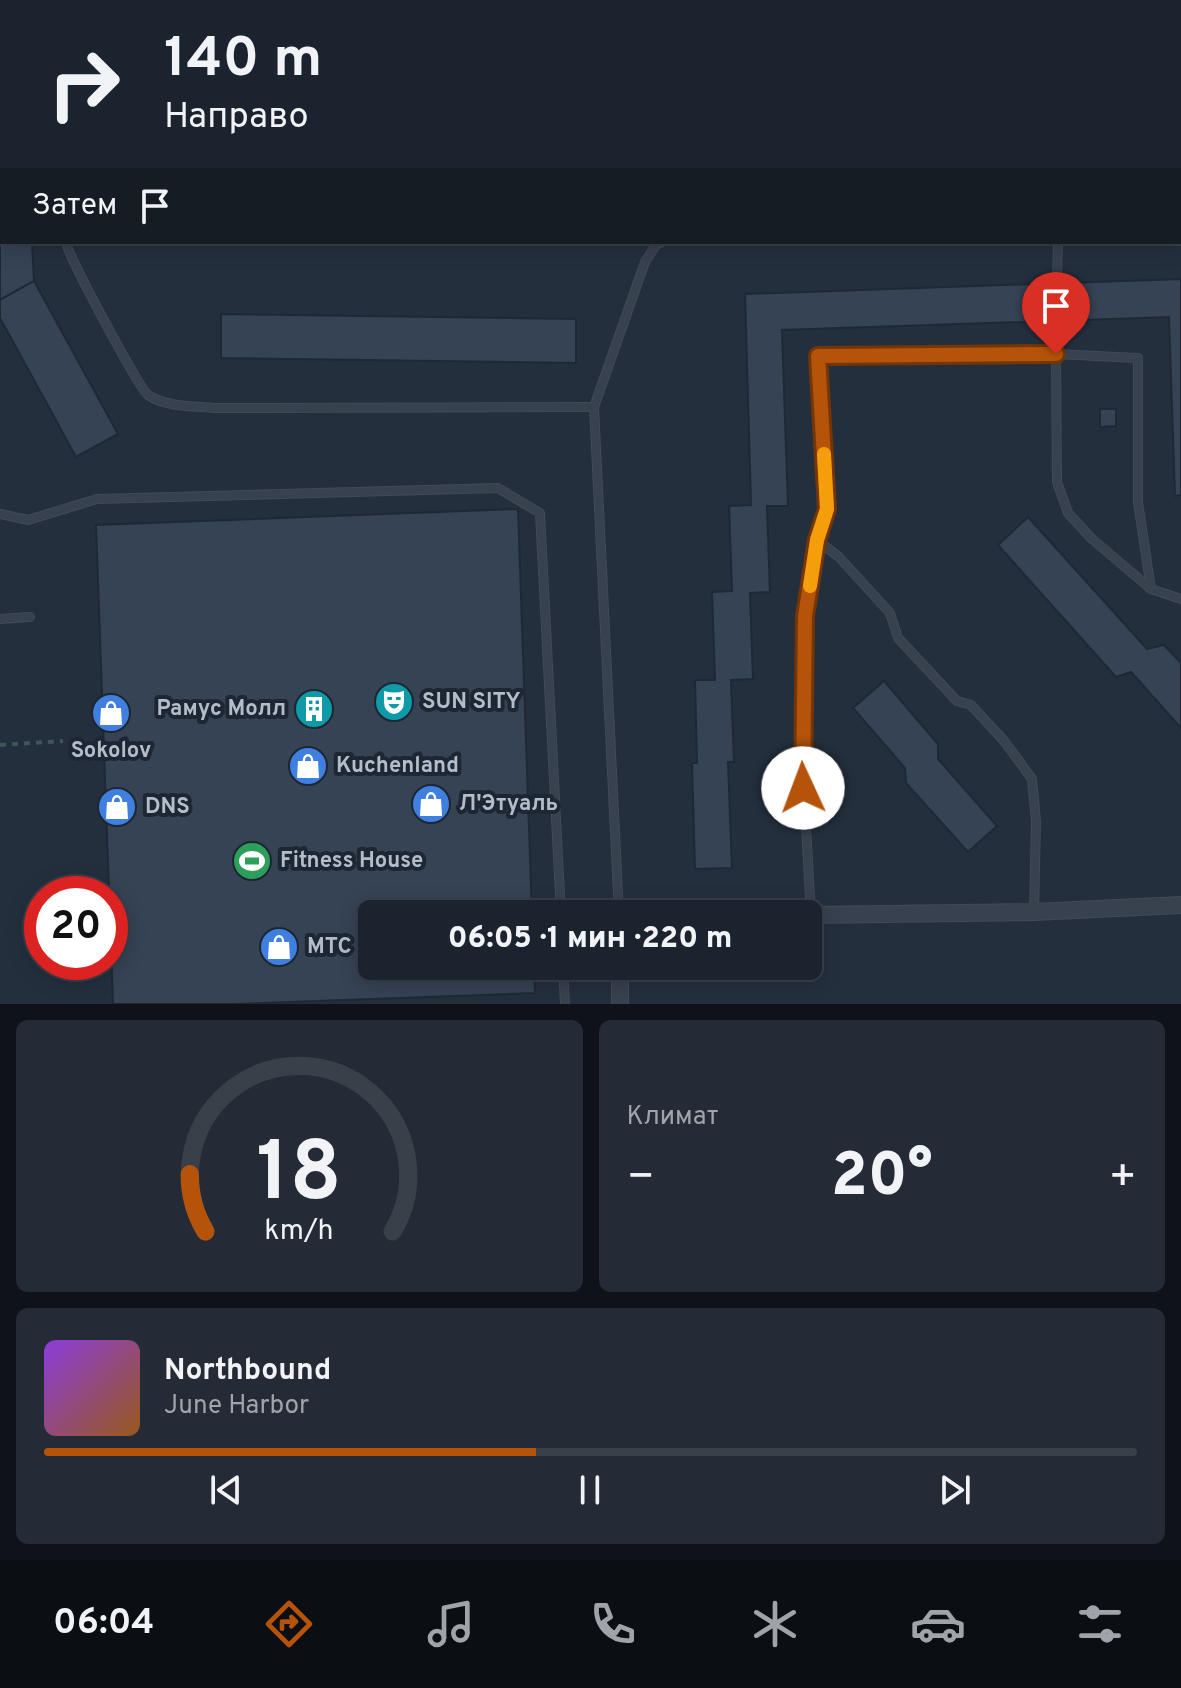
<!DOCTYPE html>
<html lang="ru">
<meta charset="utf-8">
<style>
:root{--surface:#1b232e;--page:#242b36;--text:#f1f3f6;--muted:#a0a4aa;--line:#39404a;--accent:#b45309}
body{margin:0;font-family:Overpass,sans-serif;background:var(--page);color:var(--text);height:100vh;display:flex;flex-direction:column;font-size:30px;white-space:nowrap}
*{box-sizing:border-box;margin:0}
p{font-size:26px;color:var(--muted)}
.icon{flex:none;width:44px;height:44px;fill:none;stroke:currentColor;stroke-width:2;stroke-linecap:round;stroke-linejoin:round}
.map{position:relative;height:1004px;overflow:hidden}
.side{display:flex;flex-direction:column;gap:16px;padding:16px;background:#0f1319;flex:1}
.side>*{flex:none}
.banner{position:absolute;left:0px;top:0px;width:1182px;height:244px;box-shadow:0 4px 20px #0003,0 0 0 2px var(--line);background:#1b232e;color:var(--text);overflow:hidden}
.speed{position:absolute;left:24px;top:876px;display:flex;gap:16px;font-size:40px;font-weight:700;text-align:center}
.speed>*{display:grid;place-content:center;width:104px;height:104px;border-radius:50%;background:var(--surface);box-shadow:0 4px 20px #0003,0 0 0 2px var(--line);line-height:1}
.speed .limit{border:12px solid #d22;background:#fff;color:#111}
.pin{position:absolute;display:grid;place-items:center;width:68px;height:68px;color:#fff;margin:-82px -34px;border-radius:50% 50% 50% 0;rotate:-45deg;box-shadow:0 0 8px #0007}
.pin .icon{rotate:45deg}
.me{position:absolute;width:88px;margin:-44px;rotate:358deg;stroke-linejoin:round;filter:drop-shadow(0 0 6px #0008)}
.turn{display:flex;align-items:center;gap:28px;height:168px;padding:0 32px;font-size:36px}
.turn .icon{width:104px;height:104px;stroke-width:2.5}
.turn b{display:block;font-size:56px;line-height:68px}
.then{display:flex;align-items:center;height:76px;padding:0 32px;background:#0003;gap:16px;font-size:30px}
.big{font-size:60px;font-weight:800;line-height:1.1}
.side .widget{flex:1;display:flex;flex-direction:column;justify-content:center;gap:12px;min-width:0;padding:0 28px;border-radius:12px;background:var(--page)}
.side .dial{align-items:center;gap:0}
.dial svg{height:208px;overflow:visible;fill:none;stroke:var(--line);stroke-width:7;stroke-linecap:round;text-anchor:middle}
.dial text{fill:var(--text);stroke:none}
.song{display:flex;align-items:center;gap:24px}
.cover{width:96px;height:96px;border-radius:12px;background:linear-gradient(135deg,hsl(270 70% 55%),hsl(30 70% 35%))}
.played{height:8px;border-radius:4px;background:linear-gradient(90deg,var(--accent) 45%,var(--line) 45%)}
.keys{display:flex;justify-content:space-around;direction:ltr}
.heat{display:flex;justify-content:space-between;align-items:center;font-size:44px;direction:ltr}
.side .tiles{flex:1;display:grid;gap:16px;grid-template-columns:1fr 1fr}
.widget:last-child{grid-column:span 2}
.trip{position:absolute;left:358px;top:900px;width:464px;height:80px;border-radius:12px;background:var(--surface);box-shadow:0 4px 20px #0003,0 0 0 2px var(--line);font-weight:800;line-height:80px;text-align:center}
.dock{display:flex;height:128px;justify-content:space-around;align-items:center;background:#0b0e12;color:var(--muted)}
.dock .icon{width:56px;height:56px}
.dock .on{color:var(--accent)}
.dock b{font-size:36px;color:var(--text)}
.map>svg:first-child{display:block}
.building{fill:#364354;stroke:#1f2835;stroke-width:2}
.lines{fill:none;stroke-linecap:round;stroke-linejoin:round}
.service-casing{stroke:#414a57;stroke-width:10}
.minor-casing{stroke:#414a57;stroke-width:18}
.path{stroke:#3f5557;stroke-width:4;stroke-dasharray:6 6;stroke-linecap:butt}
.service{stroke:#38414e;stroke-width:8}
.minor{stroke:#38414e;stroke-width:16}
.route-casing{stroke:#753606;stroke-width:20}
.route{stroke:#b45309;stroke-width:14}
.slow{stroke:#f59e0b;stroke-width:14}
.labels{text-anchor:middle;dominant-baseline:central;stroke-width:8;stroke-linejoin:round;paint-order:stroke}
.poi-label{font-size:22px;font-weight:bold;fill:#b4bcc9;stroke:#1d2633;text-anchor:start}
</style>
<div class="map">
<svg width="1181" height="1004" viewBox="0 0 1181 1004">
<rect width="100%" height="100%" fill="#242f3e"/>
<g class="building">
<rect x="455" y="0" width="301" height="2"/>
<polygon points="0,207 2,242 32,242 34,281 0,300"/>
<polygon points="1181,279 1181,495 1175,496 1169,317 782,330 788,506 767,506 770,592 750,593 753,679 731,680 734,762 728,762 732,868 695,869 692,763 697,763 695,680 715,680 712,592 732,591 729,506 751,505 745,294"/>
<polygon points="34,281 118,434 76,457 0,318 0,300"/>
<polygon points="221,314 576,319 576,363 221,358"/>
<polygon points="1100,409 1116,409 1116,426 1100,427"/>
<polygon points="518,509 532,914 372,914 372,966 534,966 535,993 234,1004 113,1004 96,525"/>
<polygon points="1028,517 1147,649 1164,645 1181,663 1181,728 1131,672 1116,677 998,545"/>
<polygon points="884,681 938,744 938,759 997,826 968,852 906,783 905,768 853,708"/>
</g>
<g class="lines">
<g class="service-casing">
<g id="service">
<polyline points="135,0 136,2"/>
<polyline points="1132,0 1132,2"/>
<polyline points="1180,197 1181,207"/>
<polyline points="1180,238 1181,238"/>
<path d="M66 242C68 256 140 390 148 395 166 407 192 406 214 408L594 407"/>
<polyline points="1057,282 1058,242"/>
<polyline points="0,514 28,520 97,499 498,488 540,513 561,914"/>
<polyline points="817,540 839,557 890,613 898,638 957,701 971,705 1005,742 1032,779 1036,821 1034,912"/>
<polyline points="1151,589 1138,502 1138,358 1056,354 1057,482 1068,513 1092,539 1151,589 1181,599"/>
<polyline points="0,619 30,617"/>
<polyline points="619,914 594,407 645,262 656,245 662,242"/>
<polyline points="811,915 802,756 805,616 817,540 827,509 818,356 1056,354 1058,319"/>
<polyline points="563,966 565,1004"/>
</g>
</g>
<g class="minor-casing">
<g id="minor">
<polyline points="808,915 1034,912 1181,905"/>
<polyline points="620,966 620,1004"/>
</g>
</g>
<polyline class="path" points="0,745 63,741"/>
<use href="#service" class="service"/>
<use href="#minor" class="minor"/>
</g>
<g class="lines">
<g class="route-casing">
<polyline id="route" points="803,788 805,616 817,540 827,509 818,356 1056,354"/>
</g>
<use href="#route" class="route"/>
<polyline class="slow" points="810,586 817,540 827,509 824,454"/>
</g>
<defs>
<g id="theatre-disc" transform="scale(2)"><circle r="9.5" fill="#0f9aa8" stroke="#1d2633"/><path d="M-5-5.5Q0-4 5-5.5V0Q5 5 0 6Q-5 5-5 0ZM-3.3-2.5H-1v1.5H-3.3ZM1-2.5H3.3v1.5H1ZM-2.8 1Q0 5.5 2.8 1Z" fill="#fff"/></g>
<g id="building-disc" transform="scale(2)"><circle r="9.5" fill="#0f9aa8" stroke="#1d2633"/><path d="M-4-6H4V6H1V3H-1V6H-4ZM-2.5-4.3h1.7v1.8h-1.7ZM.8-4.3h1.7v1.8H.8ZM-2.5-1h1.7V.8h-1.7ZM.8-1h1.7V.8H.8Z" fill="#fff"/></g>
<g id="shop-disc" transform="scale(2)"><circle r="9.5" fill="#3f7fe0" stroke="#1d2633"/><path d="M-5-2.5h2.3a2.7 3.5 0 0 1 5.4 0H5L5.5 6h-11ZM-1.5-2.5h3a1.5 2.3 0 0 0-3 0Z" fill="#fff"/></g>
<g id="stadium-disc" transform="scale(2)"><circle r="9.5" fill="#2e9e5b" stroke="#1d2633"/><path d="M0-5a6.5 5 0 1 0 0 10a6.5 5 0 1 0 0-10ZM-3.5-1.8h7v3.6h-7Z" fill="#fff"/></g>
</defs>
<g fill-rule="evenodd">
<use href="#theatre-disc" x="394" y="702"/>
<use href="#building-disc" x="314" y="709"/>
<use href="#shop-disc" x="111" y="713"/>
<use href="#shop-disc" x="308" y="766"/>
<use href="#shop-disc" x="431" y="804"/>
<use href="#shop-disc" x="117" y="807"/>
<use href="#stadium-disc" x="252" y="861"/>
<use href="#shop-disc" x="279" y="947"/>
</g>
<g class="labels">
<g class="poi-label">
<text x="422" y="702">SUN SITY</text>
<text x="286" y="709" text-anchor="end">Рамус Молл</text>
<text x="111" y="751" text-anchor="middle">Sokolov</text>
<text x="336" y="766">Kuchenland</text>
<text x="459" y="804">Л'Этуаль</text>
<text x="145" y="807">DNS</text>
<text x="280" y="861">Fitness House</text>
<text x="307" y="947">МТС</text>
</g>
</g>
</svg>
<div class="speed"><div class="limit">20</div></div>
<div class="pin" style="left:1056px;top:354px;background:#d93025"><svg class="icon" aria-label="arrive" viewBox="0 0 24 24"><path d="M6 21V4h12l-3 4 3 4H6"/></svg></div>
<svg class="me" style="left:803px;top:788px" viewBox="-20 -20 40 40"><circle r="19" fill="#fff"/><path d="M0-13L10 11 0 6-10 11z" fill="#b45309"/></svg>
<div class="trip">06:05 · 1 мин · 220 m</div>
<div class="banner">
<div class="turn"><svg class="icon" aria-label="right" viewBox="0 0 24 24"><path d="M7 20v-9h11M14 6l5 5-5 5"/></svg><div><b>140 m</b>Направо</div></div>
<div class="then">Затем<svg class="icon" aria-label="arrive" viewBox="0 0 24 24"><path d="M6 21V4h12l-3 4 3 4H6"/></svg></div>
</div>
</div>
<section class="side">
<div class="tiles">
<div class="widget dial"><svg viewBox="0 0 100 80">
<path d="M14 69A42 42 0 1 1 86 69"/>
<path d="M14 69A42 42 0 0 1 8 47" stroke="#b45309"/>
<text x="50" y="56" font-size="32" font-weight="700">18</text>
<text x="50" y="72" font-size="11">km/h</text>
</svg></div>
<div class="widget"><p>Климат</p>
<div class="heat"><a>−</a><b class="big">20°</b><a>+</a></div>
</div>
<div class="widget">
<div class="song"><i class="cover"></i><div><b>Northbound</b><p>June Harbor</p></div></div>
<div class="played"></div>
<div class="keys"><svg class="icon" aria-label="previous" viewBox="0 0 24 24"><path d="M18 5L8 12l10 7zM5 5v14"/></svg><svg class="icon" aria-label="pause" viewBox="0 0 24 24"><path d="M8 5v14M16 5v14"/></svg><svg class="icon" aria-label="next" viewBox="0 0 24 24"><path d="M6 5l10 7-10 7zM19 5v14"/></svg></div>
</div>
</div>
</section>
<nav class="dock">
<b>06:04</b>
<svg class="icon on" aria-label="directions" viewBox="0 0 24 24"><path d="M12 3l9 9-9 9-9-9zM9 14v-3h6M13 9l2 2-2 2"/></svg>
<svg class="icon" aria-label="music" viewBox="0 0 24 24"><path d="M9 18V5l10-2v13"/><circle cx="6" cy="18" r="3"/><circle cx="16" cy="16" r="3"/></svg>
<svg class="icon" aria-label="phone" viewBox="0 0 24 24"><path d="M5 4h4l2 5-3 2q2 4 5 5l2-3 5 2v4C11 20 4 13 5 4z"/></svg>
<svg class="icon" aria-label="climate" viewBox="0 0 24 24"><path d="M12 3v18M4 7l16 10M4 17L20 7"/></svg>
<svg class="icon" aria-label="car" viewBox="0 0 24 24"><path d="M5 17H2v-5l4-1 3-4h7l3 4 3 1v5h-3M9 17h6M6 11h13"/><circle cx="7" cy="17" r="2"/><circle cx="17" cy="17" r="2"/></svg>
<svg class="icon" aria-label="filters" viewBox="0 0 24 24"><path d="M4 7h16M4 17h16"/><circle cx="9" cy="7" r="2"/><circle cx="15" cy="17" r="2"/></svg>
</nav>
